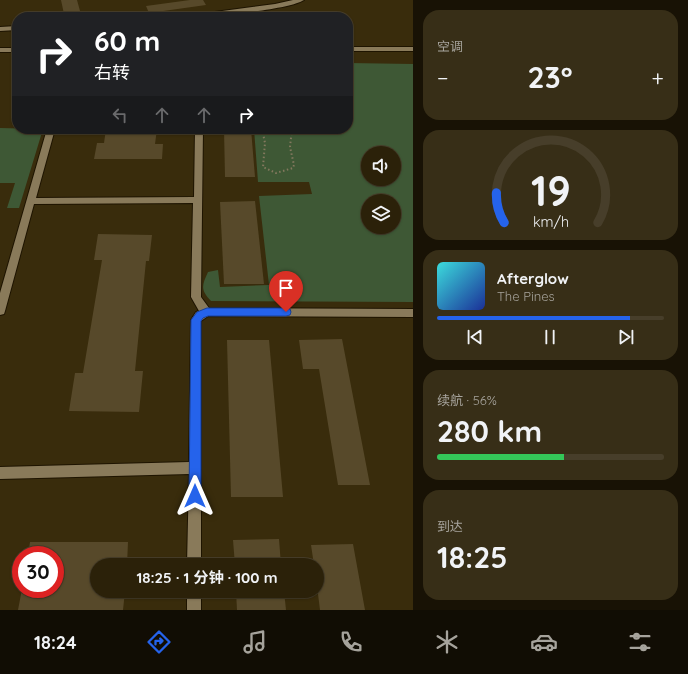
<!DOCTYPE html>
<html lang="zh">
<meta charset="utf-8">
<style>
:root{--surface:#2b2109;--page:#372e17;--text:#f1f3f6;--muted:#a6a39c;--line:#473e2a;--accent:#2563eb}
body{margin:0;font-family:Quicksand,"Noto Sans SC",sans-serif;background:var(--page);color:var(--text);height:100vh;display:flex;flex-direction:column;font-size:15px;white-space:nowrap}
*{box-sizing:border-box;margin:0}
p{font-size:13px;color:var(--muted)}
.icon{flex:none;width:22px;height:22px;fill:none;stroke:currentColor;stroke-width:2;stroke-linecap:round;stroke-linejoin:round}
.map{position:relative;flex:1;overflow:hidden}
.sheet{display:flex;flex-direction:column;gap:10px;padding:10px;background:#181205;width:275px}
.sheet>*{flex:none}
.banner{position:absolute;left:12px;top:12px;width:341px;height:122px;border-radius:16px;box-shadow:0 1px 3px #0004,0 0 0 1px var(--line);background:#202124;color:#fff;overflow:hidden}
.tools{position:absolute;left:361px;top:146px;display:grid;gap:8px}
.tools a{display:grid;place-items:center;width:40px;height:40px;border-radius:50%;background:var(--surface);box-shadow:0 1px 3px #0004,0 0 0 1px var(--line);font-size:20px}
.speed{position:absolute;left:12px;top:546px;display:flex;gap:8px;font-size:20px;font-weight:700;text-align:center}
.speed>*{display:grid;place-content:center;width:52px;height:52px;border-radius:50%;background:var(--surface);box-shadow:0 1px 3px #0004,0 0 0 1px var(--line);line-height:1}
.speed .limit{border:6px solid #d22;background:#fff;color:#111}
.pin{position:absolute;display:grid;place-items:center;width:34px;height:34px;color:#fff;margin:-41px -17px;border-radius:50% 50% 50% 0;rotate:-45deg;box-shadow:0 0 4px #0007}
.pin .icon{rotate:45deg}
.me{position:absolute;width:44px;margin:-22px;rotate:0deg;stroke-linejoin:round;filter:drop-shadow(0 0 3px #0008)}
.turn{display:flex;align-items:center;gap:14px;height:84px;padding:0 16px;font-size:18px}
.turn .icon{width:52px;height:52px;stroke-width:2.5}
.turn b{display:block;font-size:28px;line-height:34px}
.lanes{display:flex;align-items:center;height:38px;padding:0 16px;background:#0003;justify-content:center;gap:20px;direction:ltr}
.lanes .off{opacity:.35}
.big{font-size:30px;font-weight:700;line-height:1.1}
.sheet .tile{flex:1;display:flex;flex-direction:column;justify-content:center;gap:6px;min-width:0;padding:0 14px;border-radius:16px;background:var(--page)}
.sheet .dial{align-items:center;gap:0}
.dial svg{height:104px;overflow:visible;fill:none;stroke:var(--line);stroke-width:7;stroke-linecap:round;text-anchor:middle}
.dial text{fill:var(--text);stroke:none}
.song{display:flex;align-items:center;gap:12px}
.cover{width:48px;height:48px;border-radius:6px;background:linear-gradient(135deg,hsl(180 70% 55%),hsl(230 70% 35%))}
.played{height:4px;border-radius:2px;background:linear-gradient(90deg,var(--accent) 85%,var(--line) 85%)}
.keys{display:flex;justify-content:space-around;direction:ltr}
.heat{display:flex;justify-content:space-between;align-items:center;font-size:22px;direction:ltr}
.charge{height:6px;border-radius:3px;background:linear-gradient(90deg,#34c759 56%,var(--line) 0)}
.trip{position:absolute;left:90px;top:558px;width:234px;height:40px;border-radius:20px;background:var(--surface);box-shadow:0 1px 3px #0004,0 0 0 1px var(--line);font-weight:700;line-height:40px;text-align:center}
.tabs{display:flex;height:64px;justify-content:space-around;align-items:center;background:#110d04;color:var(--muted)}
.tabs .icon{width:28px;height:28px}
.tabs .on{color:var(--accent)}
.tabs b{font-size:18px;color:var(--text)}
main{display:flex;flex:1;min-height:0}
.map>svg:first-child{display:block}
.green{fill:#3e5835;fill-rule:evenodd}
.building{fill:#57492a}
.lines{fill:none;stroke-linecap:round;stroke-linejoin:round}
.lane-casing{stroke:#1e1400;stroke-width:2}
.street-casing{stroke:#1e1400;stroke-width:2}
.path{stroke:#83785e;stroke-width:2;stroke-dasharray:1.5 2.5;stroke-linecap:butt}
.lane{fill:#897a5a;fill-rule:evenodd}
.street{fill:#897a5a;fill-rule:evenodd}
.route{fill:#2563eb;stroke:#184099}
</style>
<main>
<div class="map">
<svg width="413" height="610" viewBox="0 0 413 610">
<rect width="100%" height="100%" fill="#392c0c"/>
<g class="green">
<path d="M348 63 413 64V302L211 301C200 290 202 285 208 272L218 270 220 287 269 285 259 196 312 194 309 182H258L254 129H348ZM368 153H394V179H368ZM368 201H394V227H368Z"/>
<polygon points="0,128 43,129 19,208 7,208 15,183 0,183"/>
</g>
<g class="building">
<polygon points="61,0 77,0 80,11 64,14"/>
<polygon points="190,0 203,0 206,5 149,13 146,6"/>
<polygon points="106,129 157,129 155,144 163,144 162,159 94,159 97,143 104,143"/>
<polygon points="224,129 251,129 255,177 225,177"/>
<polygon points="255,201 264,284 224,284 220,202"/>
<polygon points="98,234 152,235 149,261 146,261 135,371 143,371 139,412 69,411 75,373 83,373 102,260 94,260"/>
<polygon points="342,339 370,485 338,485 319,369 303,369 299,340"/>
<polygon points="227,340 269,340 283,497 231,497"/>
<polygon points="279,539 281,565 235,565 233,540"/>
<polygon points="30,542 128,542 127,565 97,565 97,591 125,591 123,610 18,610 22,589 55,589 55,555 28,555"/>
<polygon points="353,544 365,610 320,610 317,586 317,565 314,565 311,545"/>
<polygon points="236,591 284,591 286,610 237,610"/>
</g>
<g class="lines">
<g class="lane-casing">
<g id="lane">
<path d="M293 0H304C289 10 210 17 189 17L192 15 275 4Z"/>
<polygon points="17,26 17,30 0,31 0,27"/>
</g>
</g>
<g class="street-casing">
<g id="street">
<rect x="348" y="47" width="65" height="4"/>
<rect x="0" y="48" width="17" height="4"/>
<polygon points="47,129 55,129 36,198 194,197 195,129 203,129 201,297 209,308 413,309 413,317 208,316 201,321 201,565 187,565 189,474 0,479 0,467 189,462 191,320 196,312 199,311 191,297 193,203 34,204 5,311 4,314 0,315 0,293"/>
<rect x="187" y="591" width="14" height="19"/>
</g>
</g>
<polyline class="path" points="262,129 265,143 263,167 276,173 293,168 294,165 290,147 292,129"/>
<use href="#lane" class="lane"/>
<use href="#street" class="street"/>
</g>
<polygon class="route" points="207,308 286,308 290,309 291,312 290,315 286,316 208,316 203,318 201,321 201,496 199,500 195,502 191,500 189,496 191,320 197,312"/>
</svg>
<div class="tools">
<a><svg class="icon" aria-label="sound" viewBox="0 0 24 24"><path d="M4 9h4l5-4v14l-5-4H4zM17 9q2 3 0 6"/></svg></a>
<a><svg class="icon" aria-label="layers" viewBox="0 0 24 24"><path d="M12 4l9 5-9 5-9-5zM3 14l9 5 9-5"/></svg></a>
</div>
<div class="speed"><div class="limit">30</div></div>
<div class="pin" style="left:286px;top:312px;background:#d93025"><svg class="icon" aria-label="arrive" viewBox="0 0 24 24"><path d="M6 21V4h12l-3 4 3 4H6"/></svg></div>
<svg class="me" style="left:195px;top:496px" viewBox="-20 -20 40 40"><path d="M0-17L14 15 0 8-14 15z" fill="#2563eb" stroke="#fff" stroke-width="4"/></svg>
<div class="trip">18:25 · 1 分钟 · 100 m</div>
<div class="banner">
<div class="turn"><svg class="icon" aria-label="right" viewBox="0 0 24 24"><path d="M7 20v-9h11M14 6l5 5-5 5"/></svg><div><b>60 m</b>右转</div></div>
<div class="lanes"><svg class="icon off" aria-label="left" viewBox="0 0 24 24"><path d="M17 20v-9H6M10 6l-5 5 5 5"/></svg><svg class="icon off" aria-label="ahead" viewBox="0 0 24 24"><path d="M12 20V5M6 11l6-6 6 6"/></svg><svg class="icon off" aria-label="ahead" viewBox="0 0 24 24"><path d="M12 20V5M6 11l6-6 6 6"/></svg><svg class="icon" aria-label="right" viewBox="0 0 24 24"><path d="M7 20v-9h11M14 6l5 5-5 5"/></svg></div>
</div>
</div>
<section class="sheet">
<div class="tile"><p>空调</p>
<div class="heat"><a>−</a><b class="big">23°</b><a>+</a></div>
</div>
<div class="tile dial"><svg viewBox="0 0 100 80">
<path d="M14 69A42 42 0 1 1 86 69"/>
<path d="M14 69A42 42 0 0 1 8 46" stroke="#2563eb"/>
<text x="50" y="56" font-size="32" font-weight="700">19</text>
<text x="50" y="72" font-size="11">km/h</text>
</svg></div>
<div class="tile">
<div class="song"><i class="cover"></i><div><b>Afterglow</b><p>The Pines</p></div></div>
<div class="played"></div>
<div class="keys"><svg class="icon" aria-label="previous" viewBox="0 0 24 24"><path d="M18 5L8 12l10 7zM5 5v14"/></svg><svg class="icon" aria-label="pause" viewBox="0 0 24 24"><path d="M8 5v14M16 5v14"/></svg><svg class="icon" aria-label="next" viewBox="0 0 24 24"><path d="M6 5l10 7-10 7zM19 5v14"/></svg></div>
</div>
<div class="tile"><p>续航 · 56%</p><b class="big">280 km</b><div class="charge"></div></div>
<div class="tile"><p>到达</p><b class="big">18:25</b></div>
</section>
</main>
<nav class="tabs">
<b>18:24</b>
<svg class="icon on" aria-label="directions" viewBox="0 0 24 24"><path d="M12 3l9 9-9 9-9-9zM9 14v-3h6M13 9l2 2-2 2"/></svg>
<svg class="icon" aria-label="music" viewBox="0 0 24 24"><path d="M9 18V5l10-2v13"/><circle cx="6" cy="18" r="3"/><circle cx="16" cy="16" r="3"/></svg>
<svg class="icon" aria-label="phone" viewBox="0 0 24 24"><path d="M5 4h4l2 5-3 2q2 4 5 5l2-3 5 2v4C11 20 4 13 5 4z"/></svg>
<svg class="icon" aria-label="climate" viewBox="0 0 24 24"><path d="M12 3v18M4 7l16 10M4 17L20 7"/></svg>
<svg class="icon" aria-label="car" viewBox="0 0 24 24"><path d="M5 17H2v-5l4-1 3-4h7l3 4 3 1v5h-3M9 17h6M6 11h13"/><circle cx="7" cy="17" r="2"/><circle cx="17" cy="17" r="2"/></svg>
<svg class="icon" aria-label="filters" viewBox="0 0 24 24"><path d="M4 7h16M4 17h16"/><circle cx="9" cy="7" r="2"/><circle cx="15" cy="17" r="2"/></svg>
</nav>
